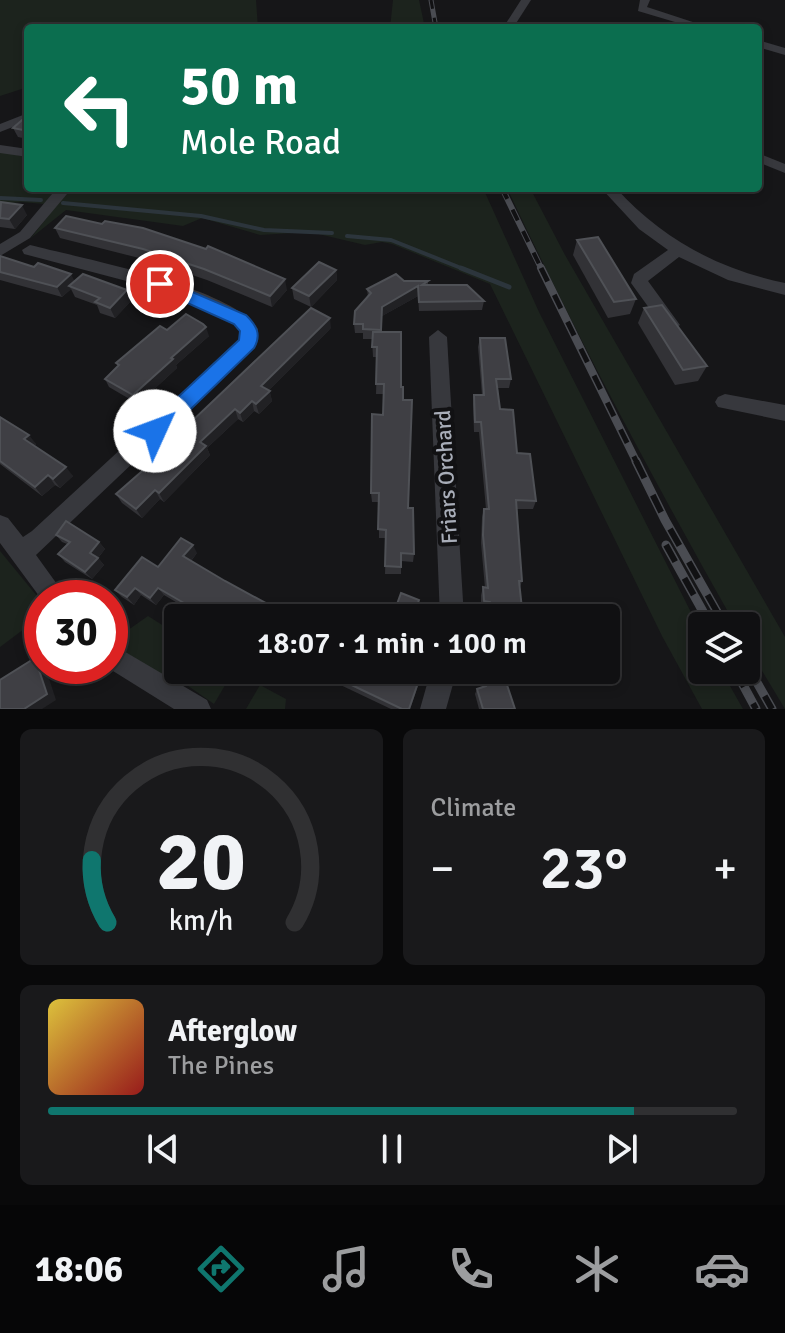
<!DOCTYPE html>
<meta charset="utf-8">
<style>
:root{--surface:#101012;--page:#19191b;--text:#f1f3f6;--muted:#9c9d9f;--line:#303032;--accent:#0f766e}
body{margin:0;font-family:Signika,sans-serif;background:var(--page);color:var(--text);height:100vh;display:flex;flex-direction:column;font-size:30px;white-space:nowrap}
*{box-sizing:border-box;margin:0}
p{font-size:26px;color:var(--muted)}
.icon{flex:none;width:44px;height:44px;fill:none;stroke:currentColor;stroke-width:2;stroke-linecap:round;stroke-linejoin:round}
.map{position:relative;height:709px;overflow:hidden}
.panel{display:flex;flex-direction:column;gap:20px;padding:20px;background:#09090a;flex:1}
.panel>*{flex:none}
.guide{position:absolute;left:24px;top:24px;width:738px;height:168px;border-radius:8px;box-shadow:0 4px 12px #0003,0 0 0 2px var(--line);background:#0b6e4f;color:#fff;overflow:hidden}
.controls{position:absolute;left:688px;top:612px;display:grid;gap:16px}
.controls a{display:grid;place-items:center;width:72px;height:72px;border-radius:8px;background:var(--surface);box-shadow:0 4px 12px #0003,0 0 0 2px var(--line);font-size:40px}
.speed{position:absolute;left:24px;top:580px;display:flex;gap:16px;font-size:40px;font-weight:700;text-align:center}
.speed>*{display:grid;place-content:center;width:104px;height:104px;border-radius:50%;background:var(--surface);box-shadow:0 4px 12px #0003,0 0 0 2px var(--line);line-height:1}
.speed .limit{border:12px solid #d22;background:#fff;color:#111}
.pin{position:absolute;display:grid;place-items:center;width:68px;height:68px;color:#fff;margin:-34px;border:4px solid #fff;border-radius:50%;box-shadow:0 2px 8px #0007}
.me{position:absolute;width:88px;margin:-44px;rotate:47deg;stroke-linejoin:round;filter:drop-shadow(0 0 6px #0008)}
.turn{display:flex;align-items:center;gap:28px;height:168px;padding:0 24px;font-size:36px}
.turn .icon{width:104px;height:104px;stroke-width:2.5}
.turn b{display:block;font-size:56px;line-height:68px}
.big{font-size:60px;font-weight:600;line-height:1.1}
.panel .tile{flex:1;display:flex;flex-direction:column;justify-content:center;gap:12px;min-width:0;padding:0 28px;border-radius:12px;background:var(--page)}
.panel .dial{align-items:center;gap:0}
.dial svg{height:208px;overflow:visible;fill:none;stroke:var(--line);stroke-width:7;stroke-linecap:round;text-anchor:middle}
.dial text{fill:var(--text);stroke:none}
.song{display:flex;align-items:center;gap:24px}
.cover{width:96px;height:96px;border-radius:12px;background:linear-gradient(135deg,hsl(50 70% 55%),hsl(0 70% 35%))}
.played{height:8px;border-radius:4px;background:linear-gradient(90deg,var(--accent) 85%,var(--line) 85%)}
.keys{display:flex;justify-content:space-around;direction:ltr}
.heat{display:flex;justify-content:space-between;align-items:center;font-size:44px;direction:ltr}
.panel .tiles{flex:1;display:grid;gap:20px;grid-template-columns:1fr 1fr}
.tile:last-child{grid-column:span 2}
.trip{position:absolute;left:164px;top:604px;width:456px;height:80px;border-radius:8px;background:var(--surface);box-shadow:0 4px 12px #0003,0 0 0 2px var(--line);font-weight:600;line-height:80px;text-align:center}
.tab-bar{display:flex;height:128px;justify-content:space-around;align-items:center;background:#060607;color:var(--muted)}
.tab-bar .icon{width:56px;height:56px}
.tab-bar .on{color:var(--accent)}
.tab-bar b{font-size:36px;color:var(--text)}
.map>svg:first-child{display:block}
.green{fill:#1c231d}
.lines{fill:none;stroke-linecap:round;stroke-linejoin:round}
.stream-far1{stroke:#2c353c;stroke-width:4}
.stream{stroke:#2c353c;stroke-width:5}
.minor{fill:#37383d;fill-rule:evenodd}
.rail-far3-casing{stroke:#4a4c52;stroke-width:5}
.rail-far2-casing{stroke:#4a4c52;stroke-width:6}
.rail-far1-casing{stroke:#4a4c52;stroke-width:8}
.rail-casing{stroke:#4a4c52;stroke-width:9}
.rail-far3{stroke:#111113;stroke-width:3;stroke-dasharray:9;stroke-linecap:butt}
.rail-far2{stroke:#111113;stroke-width:4;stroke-dasharray:12;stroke-linecap:butt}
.rail-far1{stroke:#111113;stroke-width:5;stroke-dasharray:15;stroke-linecap:butt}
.rail{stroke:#111113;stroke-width:6;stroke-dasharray:19;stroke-linecap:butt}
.wall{fill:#323236}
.shaded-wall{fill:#212124}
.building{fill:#3f3f44;stroke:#4f5156;stroke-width:2}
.route{fill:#1a73e8;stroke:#114b97;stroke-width:2}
.labels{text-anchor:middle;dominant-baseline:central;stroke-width:8;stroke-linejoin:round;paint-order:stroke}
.street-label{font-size:22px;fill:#a8adb8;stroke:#111113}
</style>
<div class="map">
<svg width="785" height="709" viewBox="0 0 785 709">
<rect width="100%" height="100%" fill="#161618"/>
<g class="green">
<polygon points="0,0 256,0 258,28 28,28 28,87 0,96"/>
<polygon points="393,0 419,0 425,28 390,28"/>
<polygon points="0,152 28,157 28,188 56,188 45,204 20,202 0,205"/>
<polygon points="70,188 483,188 539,312 702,634 702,670 721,670 743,709 702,709 662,636 490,284 392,244 382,242 365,245 310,232 260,235 202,218 183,226 66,210 31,238"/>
<path d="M507 188H530L565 255 785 637V709L746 644V626H736C655 483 577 337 507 188Z"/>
<polygon points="0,551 41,601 36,620 0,647"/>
<polygon points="148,616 178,635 178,665 167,678 118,649 121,635"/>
<polygon points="192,670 234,670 214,704 184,683"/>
<polygon points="260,685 286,699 285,709 246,709"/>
</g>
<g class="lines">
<g class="stream-far1">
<polyline points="0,198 41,200"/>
<polyline points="63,203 201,216 264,230 332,233"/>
<polyline points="347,236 391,240 466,270"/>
</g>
<polyline class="stream" points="461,268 509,287"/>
<g class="minor">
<polygon points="521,0 531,0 513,28 503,28"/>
<polygon points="640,0 650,0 647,7 711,28 695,28 638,11"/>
<polygon points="758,40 785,48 785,55 758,47"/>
<polygon points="28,113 28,121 0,132 0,124"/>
<polygon points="0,145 28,149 28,157 0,153"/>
<polygon points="758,153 785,164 785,173 758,162"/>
<polygon points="57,188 72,188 30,238 0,256 0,244 20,232"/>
<path d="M601 188H616C662 239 718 269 785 283V295L728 280 679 257 648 281 680 325 671 331 665 330 631 283 634 274 668 250 639 229Z"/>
<path d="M30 245C80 258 232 287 258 329L254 348 36 555 67 598 42 600 0 543V515L8 518 23 537 32 531 239 340 240 331 234 323 172 293 24 254 22 250Z"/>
<polygon points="438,330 447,337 464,618 440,618 429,337"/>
<polygon points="725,394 785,405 785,421 718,407 715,402 718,397"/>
<polygon points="110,643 207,700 211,709 174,709 105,666 110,666"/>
<polygon points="431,670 457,670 446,709 420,709"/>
</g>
<g class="rail-far3-casing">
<polyline id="rail-far3" points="431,0 436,28"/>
</g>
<g class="rail-far2-casing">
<polyline id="rail-far2" points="502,188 542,270"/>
</g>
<g class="rail-far1-casing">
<polyline id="rail-far1" points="541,268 637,463"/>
</g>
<g class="rail-casing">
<g id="rail">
<polyline points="636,461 665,520 725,626"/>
<polyline points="666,545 711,626"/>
<polyline points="746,663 772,709"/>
<polyline points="735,670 756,709"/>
</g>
</g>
<use href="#rail-far3" class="rail-far3"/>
<use href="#rail-far2" class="rail-far2"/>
<use href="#rail-far1" class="rail-far1"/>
<use href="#rail" class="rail"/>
</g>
<g class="wall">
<polygon points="28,115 28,139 18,137 13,128"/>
<polygon points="0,203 27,215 15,229 0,227"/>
<polygon points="66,216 287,290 272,307 207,280 147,260 60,238 55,228"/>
<polygon points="577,240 636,299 630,314 608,318 573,255"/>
<polygon points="0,256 75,282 127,290 132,300 115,318 100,313 97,305 75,297 71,289 62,297 0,280"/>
<polygon points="336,270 337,280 311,307 294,299 292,288"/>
<polygon points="404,281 428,281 428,285 484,301 482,310 419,311 418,296 382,316 381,332 401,387 403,400 408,508 414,554 413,562 401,561 401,574 385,574 386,538 379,538 379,502 372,502 371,493 383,415 384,394 376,394 377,357 373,357 372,339 363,339 363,333 355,333 354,324 368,297 367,289"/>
<polygon points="644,308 707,366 698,381 675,385 638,323"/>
<polygon points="331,328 269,390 272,401 259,414 254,411 243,422 238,419 207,448 210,455 164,502 160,499 142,518 122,503 116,494 193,426 191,422"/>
<polygon points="167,330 209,336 176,365 177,368 138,404 109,387 105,379 118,366 116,363"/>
<polygon points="480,338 511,379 509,388 498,388 500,409 536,501 533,509 517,509 522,581 520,587 523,618 489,618 487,608 481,608 481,595 483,587 485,588 481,543 482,517 484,509 486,509 479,432 474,432 473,404 474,395 482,395 478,347"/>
<polygon points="0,417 36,444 34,446 73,476 60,488 55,485 42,496 0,464"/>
<polygon points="56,535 99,542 105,549 98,558 104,565 92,579 65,562 58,554 67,544 62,542"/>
<polygon points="197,553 191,561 225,581 284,613 308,618 221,618 212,613 209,618 203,618 164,595 156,605 141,595 134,605 122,597 115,590 158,567"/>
<polygon points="312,670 394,670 420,680 410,709 391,709 330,680"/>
<polygon points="482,672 510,681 507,686 515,709 479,709 475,694 477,689 482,687 479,678"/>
</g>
<g class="shaded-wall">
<polygon points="22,205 27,215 15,229 9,219"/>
<polygon points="336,270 337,280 311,307 309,296"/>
<polygon points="71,274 76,284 69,286 71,289 62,297 57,287"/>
<polygon points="285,279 287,290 272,307 270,296"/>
<polygon points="418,286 418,296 382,316 381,339 382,307"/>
<polygon points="127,290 132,300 115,318 110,308"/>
<polygon points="330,318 331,328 263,396 261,386"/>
<polygon points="206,327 209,336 176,365 177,368 138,404 133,395 171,358"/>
<polygon points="270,391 272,401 259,414 256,404"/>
<polygon points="252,401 254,411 243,422 240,413"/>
<polygon points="235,409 238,419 207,448 210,455 164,502 159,493 200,442"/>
<polygon points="29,435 36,444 32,448 24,439"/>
<polygon points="66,467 73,476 60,488 53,479"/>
<polygon points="48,475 55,485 42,496 35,487"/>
<polygon points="155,490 160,499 142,518 136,509"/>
<polygon points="99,542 105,549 96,560 90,553"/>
<polygon points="193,545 197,553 188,564 183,556"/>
<polygon points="98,558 104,565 92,579 85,572"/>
<polygon points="135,588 141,595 134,605 127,597"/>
<polygon points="158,588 164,595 156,605 150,598"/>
<polygon points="208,606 212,613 209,618 206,618 203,614"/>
<polygon points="35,658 42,663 42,666 45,666 56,700 42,709 24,709"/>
</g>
<g class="building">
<polygon points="28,115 28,131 13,128"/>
<polygon points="1,202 22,205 9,219 0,218"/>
<polygon points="66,216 102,224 105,221 143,228 206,249 208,246 285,279 270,296 204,269 143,249 55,228"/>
<polygon points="598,237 636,299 614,302 577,240"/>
<polygon points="0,256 34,267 38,263 71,274 57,287 0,272"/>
<polygon points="319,262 336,270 309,296 292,288"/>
<polygon points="83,274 127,290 110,308 95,302 100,298 69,286"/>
<polygon points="396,274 404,281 428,281 422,285 467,285 484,301 419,302 418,286 382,307 381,330 363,329 363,324 354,324 355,311 371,293 367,289"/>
<polygon points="662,305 707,366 683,370 644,308"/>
<polygon points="311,308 330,318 261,386 270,391 256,404 252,401 240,413 235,409 200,442 206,446 159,493 155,490 136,509 116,494 173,444 194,424 191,422"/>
<polygon points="186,314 203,324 206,327 171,358 173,359 133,395 105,379 119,365 116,363 160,326 167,330"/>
<polygon points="373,332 401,332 401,387 403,387 403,400 412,400 408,508 413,508 414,554 401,553 401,567 385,566 386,530 378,529 379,493 371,493 372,414 383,415 384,384 376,384 377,347 372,347"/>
<polygon points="480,338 505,338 511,379 496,379 500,409 513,410 517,453 530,454 536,501 516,500 522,581 519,581 523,618 491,618 490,602 484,601 483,587 488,588 483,535 484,509 489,509 481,422 475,422 474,395 484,395"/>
<polygon points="0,417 29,435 24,439 66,467 53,479 48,475 35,487 0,461"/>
<polygon points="66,521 99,542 90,553 98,558 85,572 58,554 70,542 56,535"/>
<polygon points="181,538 193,545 183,556 225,581 284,613 288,607 308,618 229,618 208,606 203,614 158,588 150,598 135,588 127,597 115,590 142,557 158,567"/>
<polygon points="401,593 419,600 413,618 392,618"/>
<polygon points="35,658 47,694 24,709 0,709 0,680"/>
<polygon points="320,670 394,670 397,672 398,670 412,670 421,674 409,709 402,709"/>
<polygon points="490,670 507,670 510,681 506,682 515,709 483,709 477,689 486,686 482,672"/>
</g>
<path class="route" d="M160 278 246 315C256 325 262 334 254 348L162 437 155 440 148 437 145 431 148 425 239 340 240 331 234 324 154 288 152 284 154 280Z"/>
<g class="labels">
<g class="street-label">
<text transform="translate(446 477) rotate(-93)">Friars Orchard</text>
</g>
</g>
</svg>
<div class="controls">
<a><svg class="icon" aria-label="layers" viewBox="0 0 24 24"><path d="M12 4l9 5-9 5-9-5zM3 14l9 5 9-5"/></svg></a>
</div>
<div class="speed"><div class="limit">30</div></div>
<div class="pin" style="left:160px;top:284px;background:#d93025"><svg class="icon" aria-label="arrive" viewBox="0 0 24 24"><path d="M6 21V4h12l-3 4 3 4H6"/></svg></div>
<svg class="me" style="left:155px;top:431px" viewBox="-20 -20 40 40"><circle r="19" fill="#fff"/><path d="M0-13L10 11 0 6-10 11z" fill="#1a73e8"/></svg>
<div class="trip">18:07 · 1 min · 100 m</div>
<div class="guide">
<div class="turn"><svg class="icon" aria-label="left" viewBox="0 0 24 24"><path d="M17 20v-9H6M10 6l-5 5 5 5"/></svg><div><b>50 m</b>Mole Road</div></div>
</div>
</div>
<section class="panel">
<div class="tiles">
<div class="tile dial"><svg viewBox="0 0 100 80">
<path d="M14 69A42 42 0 1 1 86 69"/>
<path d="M14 69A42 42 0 0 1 8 45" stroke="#0f766e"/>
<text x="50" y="56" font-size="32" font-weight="700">20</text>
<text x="50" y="72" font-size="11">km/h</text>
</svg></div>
<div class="tile"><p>Climate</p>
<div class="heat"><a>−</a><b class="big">23°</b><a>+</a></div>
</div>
<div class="tile">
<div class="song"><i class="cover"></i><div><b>Afterglow</b><p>The Pines</p></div></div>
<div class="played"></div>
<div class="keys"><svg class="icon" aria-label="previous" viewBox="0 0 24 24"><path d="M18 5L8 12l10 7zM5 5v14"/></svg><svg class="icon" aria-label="pause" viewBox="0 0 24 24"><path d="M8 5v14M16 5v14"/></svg><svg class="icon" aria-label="next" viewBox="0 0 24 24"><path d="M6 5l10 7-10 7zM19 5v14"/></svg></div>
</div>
</div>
</section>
<nav class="tab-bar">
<b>18:06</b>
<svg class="icon on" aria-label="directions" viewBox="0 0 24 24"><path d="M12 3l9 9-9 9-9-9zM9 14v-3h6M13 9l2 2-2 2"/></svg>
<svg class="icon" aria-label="music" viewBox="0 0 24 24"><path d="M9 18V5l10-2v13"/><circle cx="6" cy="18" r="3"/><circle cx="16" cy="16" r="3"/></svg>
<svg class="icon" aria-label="phone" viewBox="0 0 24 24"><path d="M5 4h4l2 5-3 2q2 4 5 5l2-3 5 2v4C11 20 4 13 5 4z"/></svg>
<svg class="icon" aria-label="climate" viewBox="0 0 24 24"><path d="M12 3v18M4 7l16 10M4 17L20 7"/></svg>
<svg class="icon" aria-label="car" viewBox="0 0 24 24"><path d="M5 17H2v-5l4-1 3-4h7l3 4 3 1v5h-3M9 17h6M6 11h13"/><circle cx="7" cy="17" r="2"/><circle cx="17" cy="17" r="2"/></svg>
</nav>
